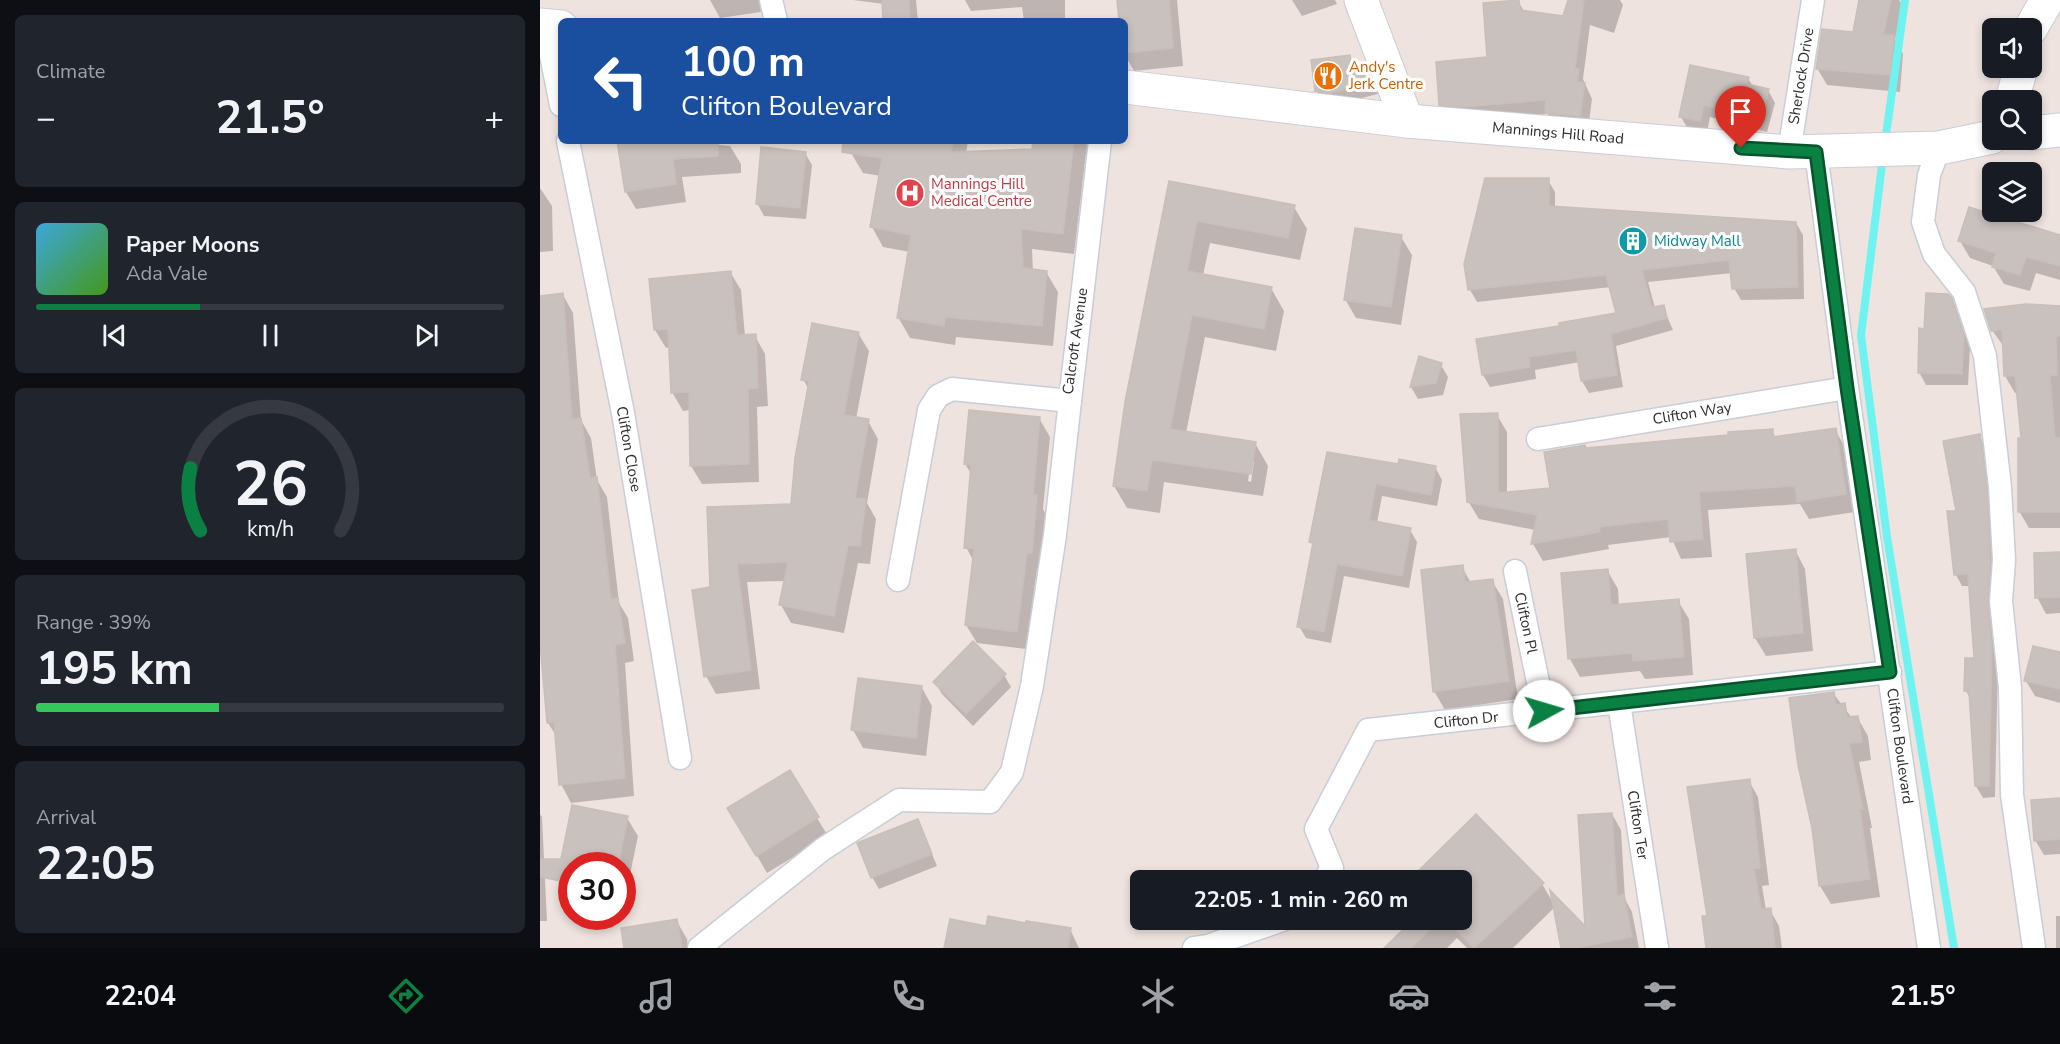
<!DOCTYPE html>
<meta charset="utf-8">
<style>
:root{--surface:#171b24;--page:#20242c;--text:#f1f3f6;--muted:#9ea1a6;--line:#363941;--accent:#0b8043}
body{margin:0;font-family:"Nunito Sans",sans-serif;background:var(--page);color:var(--text);height:100vh;display:flex;flex-direction:column;font-size:22px;white-space:nowrap}
*{box-sizing:border-box;margin:0}
p{font-size:20px;color:var(--muted)}
.icon{flex:none;width:33px;height:33px;fill:none;stroke:currentColor;stroke-width:2;stroke-linecap:round;stroke-linejoin:round}
.map{position:relative;flex:1;overflow:hidden}
.drawer{display:flex;flex-direction:column;gap:15px;padding:15px;background:#0d0f14;width:540px}
.drawer>*{flex:none}
.hud{position:absolute;left:18px;top:18px;width:570px;height:126px;border-radius:9px;box-shadow:0 3px 9px #0003;background:#1a4fa0;color:#fff;overflow:hidden}
.buttons{position:absolute;left:1442px;top:18px;display:grid;gap:12px}
.buttons a{display:grid;place-items:center;width:60px;height:60px;border-radius:9px;background:var(--surface);box-shadow:0 3px 9px #0003;font-size:30px}
.speed{position:absolute;left:18px;top:852px;display:flex;gap:12px;font-size:30px;font-weight:700;text-align:center}
.speed>*{display:grid;place-content:center;width:78px;height:78px;border-radius:50%;background:var(--surface);box-shadow:0 3px 9px #0003;line-height:1}
.speed .limit{border:9px solid #d22;background:#fff;color:#111}
.pin{position:absolute;display:grid;place-items:center;width:51px;height:51px;color:#fff;margin:-62px -26px;border-radius:50% 50% 50% 0;rotate:-45deg;box-shadow:0 0 6px #0007}
.pin .icon{rotate:45deg}
.me{position:absolute;width:66px;margin:-33px;rotate:84deg;stroke-linejoin:round;filter:drop-shadow(0 0 4px #0008)}
.turn{display:flex;align-items:center;gap:21px;height:126px;padding:0 24px;font-size:27px}
.turn .icon{width:78px;height:78px;stroke-width:2.5}
.turn b{display:block;font-size:42px;line-height:51px}
.big{font-size:45px;font-weight:700;line-height:1.1}
.drawer .widget{flex:1;display:flex;flex-direction:column;justify-content:center;gap:9px;min-width:0;padding:0 21px;border-radius:9px;background:var(--page)}
.drawer .dial{align-items:center;gap:0}
.dial svg{height:156px;overflow:visible;fill:none;stroke:var(--line);stroke-width:7;stroke-linecap:round;text-anchor:middle}
.dial text{fill:var(--text);stroke:none}
.song{display:flex;align-items:center;gap:18px}
.cover{width:72px;height:72px;border-radius:9px;background:linear-gradient(135deg,hsl(200 70% 55%),hsl(100 70% 35%))}
.played{height:6px;border-radius:3px;background:linear-gradient(90deg,var(--accent) 35%,var(--line) 35%)}
.keys{display:flex;justify-content:space-around;direction:ltr}
.heat{display:flex;justify-content:space-between;align-items:center;font-size:33px;direction:ltr}
.charge{height:9px;border-radius:4px;background:linear-gradient(90deg,#34c759 39%,var(--line) 0)}
.trip{position:absolute;left:590px;top:870px;width:342px;height:60px;border-radius:9px;background:var(--surface);box-shadow:0 3px 9px #0003;font-weight:700;line-height:60px;text-align:center}
.dock{display:flex;height:96px;justify-content:space-around;align-items:center;background:#090b0e;color:var(--muted)}
.dock .icon{width:42px;height:42px}
.dock .selected{color:var(--accent)}
.dock b{font-size:27px;color:var(--text)}
main{display:flex;flex:1;min-height:0}
.map>svg:first-child{display:block}
.shadow{fill:#0003;fill-rule:evenodd}
.lines{fill:none;stroke-linecap:round;stroke-linejoin:round}
.stream{stroke:#6ff3f1;stroke-width:8}
.building{fill:#c9c1bd;stroke:#cabeb8;stroke-width:1.5}
.street-casing{stroke:#c7ced6;stroke-width:25}
.secondary-casing{stroke:#c7ced6;stroke-width:35}
.street{stroke:#fff;stroke-width:22}
.secondary{stroke:#fff;stroke-width:33}
.route-casing{stroke:#07532c;stroke-width:15}
.route{stroke:#0b8043;stroke-width:10}
.labels{text-anchor:middle;dominant-baseline:central;stroke-width:6;stroke-linejoin:round;paint-order:stroke}
.food-label{font-size:15px;fill:#c56008;stroke:#fff;text-anchor:start}
.street-label{font-size:15px;fill:#2c2c2c;stroke:#fff}
.health-label{font-size:15px;fill:#be3a42;stroke:#fff;text-anchor:start}
.culture-label{font-size:15px;fill:#0d838f;stroke:#fff;text-anchor:start}
</style>
<main>
<section class="drawer">
<div class="widget"><p>Climate</p>
<div class="heat"><a>−</a><b class="big">21.5°</b><a>+</a></div>
</div>
<div class="widget">
<div class="song"><i class="cover"></i><div><b>Paper Moons</b><p>Ada Vale</p></div></div>
<div class="played"></div>
<div class="keys"><svg class="icon" aria-label="previous" viewBox="0 0 24 24"><path d="M18 5L8 12l10 7zM5 5v14"/></svg><svg class="icon" aria-label="pause" viewBox="0 0 24 24"><path d="M8 5v14M16 5v14"/></svg><svg class="icon" aria-label="next" viewBox="0 0 24 24"><path d="M6 5l10 7-10 7zM19 5v14"/></svg></div>
</div>
<div class="widget dial"><svg viewBox="0 0 100 80">
<path d="M14 69A42 42 0 1 1 86 69"/>
<path d="M14 69A42 42 0 0 1 9 37" stroke="#0b8043"/>
<text x="50" y="56" font-size="32" font-weight="700">26</text>
<text x="50" y="72" font-size="11">km/h</text>
</svg></div>
<div class="widget"><p>Range · 39%</p><b class="big">195 km</b><div class="charge"></div></div>
<div class="widget"><p>Arrival</p><b class="big">22:05</b></div>
</section>
<div class="map">
<svg width="1520" height="948" viewBox="0 0 1520 948">
<rect width="100%" height="100%" fill="#eee3df"/>
<g class="shadow">
<polygon points="170,0 219,0 221,12 180,18"/>
<polygon points="313,0 376,0 378,21 345,21 344,4"/>
<polygon points="425,0 525,0 525,21 484,21 482,7 431,11"/>
<polygon points="579,0 637,0 643,66 594,71 585,55 585,21 581,21"/>
<polygon points="752,0 795,0 797,4 762,16"/>
<polygon points="1029,0 1080,0 1083,5 1074,33 1050,25 1043,79 1052,99 1048,130 1015,127 1008,114 932,121 909,119 901,104 949,59 978,1 985,13 1016,43"/>
<polygon points="1320,0 1359,0 1362,5 1355,40 1363,54 1360,92 1287,85 1277,68 1314,33"/>
<polygon points="809,56 816,68 825,66 838,94 797,104 783,102 777,91"/>
<polygon points="1208,78 1213,87 1228,90 1235,103 1227,132 1170,117 1167,133 1148,129 1141,117"/>
<polygon points="79,141 139,141 190,146 201,164 201,173 142,177 146,202 96,209 86,192"/>
<polygon points="313,141 428,141 426,153 494,151 495,141 544,141 547,145 534,254 492,249 493,271 506,272 518,292 513,346 416,337 415,345 370,338 358,317 370,252 343,247 332,227 341,176 323,173 311,153"/>
<polygon points="265,153 272,165 266,219 224,216 217,203"/>
<polygon points="1008,180 1015,192 1015,208 1256,223 1263,235 1264,299 1201,300 1194,288 1192,273 1108,282 1115,308 1123,307 1133,330 1076,346 1083,387 1049,393 1042,381 1040,362 995,370 996,379 950,387 943,375 1021,327 1078,314 1071,287 937,302 930,290 926,264"/>
<path d="M630 183 754 207 767 229 760 260 670 243 663 275 731 288 744 311 736 351 665 337 646 433 715 443 728 466 723 496 624 482 620 513 587 508 574 486ZM711 461H714L711 482 708 481Z"/>
<polygon points="0,188 12,206 13,251 0,252"/>
<polygon points="1520,236 1520,280 1496,273 1490,291 1464,284 1453,266 1430,258 1420,241"/>
<polygon points="861,237 872,255 861,325 816,318 805,299"/>
<polygon points="190,272 201,290 205,336 215,336 225,354 228,406 217,407 219,482 162,484 151,466 150,410 143,411 132,392 130,347 126,348 115,330"/>
<polygon points="23,295 33,313 41,420 51,438 57,480 67,497 79,603 88,618 94,661 85,663 94,796 31,803 21,784 17,737 8,723 0,626 0,297"/>
<polygon points="1415,308 1430,347 1428,385 1386,385 1379,372 1386,330"/>
<polygon points="1520,308 1520,528 1489,528 1479,511 1482,439 1478,392 1475,393 1465,376 1464,347 1452,330"/>
<polygon points="318,333 329,351 316,419 328,421 338,439 327,503 336,519 330,564 318,563 304,633 251,623 241,605 246,581 207,582 220,689 176,694 166,676 171,589 252,505 269,390 263,379"/>
<polygon points="880,358 901,365 908,377 903,395 878,399 871,387"/>
<polygon points="957,415 967,432 967,494 1012,489 1046,450 1232,431 1236,438 1295,430 1305,447 1315,512 1269,519 1260,504 1168,510 1172,557 1141,559 1131,537 1068,545 1069,549 1003,561 993,544 995,530 939,519 928,501"/>
<polygon points="499,418 510,437 503,509 506,515 502,571 497,570 486,649 437,643 426,625 434,562 426,547 432,475 425,464"/>
<polygon points="1439,436 1446,448 1452,501 1458,662 1455,797 1443,798 1436,786 1431,700 1426,691 1436,660 1431,586 1422,586 1416,575 1417,512"/>
<polygon points="788,454 859,465 895,467 902,480 897,506 842,496 837,523 870,530 877,542 869,588 804,576 791,643 766,638 759,626 774,548 771,542"/>
<polygon points="1255,550 1265,569 1273,651 1226,656 1215,638"/>
<polygon points="1520,554 1520,613 1506,614 1497,597"/>
<polygon points="922,567 931,583 952,581 963,599 978,699 905,710 894,691"/>
<polygon points="1067,570 1078,589 1079,606 1138,601 1149,619 1153,675 1105,679 1100,671 1040,677 1030,659"/>
<polygon points="1520,653 1520,703 1495,696 1486,681"/>
<polygon points="464,675 471,687 433,726 402,694 395,682"/>
<polygon points="382,688 392,706 386,756 323,748 313,730"/>
<polygon points="1293,693 1312,718 1317,717 1328,736 1331,760 1319,762 1332,828 1330,828 1340,897 1291,904 1280,886"/>
<polygon points="249,772 288,836 227,873 189,808"/>
<polygon points="1209,781 1218,797 1229,885 1222,886 1226,910 1230,910 1239,926 1242,948 1168,948 1169,917"/>
<polygon points="1520,799 1520,854 1504,855 1495,840"/>
<polygon points="33,807 87,818 98,836 83,909 82,866 32,866 32,899 18,880"/>
<polygon points="0,814 2,817 7,921 0,921"/>
<polygon points="1072,814 1081,830 1085,899 1092,912 1099,948 1023,948 1015,907 973,948 927,948 917,938 907,948 846,948 875,920 921,920 921,880 871,880 936,816 1002,884 1014,904 1047,929"/>
<polygon points="378,821 397,866 339,889 332,877"/>
<rect x="1516" y="916" width="4" height="32"/>
<polygon points="136,920 147,939 148,948 85,948"/>
<polygon points="688,920 728,920 710,931"/>
<polygon points="487,925 530,929 539,948 405,948"/>
</g>
<g class="lines">
<g class="stream">
<polyline points="1345,142 1365,0"/>
<polyline points="1343,157 1321,335 1347,537 1414,948"/>
</g>
</g>
<g class="building">
<polygon points="342,0 369,0 370,21 343,21"/>
<polygon points="577,0 629,0 633,48 585,53 585,21 579,21"/>
<polygon points="979,0 980,10 1023,16 1028,0 1044,0 1035,68 1039,69 1037,82 1045,83 1040,116 1005,113 1006,100 923,107 899,105 896,62 947,57 943,3"/>
<polygon points="1319,0 1351,0 1343,35 1354,35 1350,75 1276,69 1282,29 1313,32"/>
<polygon points="810,55 812,68 825,64 832,83 790,93 775,91 771,60"/>
<polygon points="1150,65 1209,77 1207,84 1229,89 1221,120 1164,105 1160,121 1139,117"/>
<polygon points="77,141 178,141 178,156 133,159 136,184 85,192"/>
<polygon points="303,141 413,141 411,152 492,149 493,141 534,141 523,234 481,229 483,268 507,271 502,326 405,317 404,326 357,318 371,235 330,227 342,158 302,152"/>
<polygon points="221,147 266,152 260,208 216,204"/>
<polygon points="945,178 1009,178 1009,206 1256,222 1258,287 1192,289 1189,260 1102,270 1112,307 1124,305 1127,318 1071,334 1077,375 1041,381 1036,350 989,357 990,367 942,375 936,339 1019,326 1019,323 1076,313 1066,275 928,290 924,264"/>
<polygon points="629,181 755,205 748,238 657,221 647,271 732,287 724,329 652,315 630,429 716,442 711,474 612,460 607,491 573,486 585,402"/>
<polygon points="1429,207 1520,235 1520,266 1486,257 1480,275 1452,267 1456,253 1418,241"/>
<polygon points="815,228 862,235 851,307 804,300"/>
<polygon points="191,271 197,335 216,334 218,388 208,389 209,464 150,466 149,392 131,393 128,329 114,330 109,279"/>
<polygon points="23,293 32,419 41,418 50,478 57,477 71,599 78,598 85,643 75,645 85,778 19,785 14,722 7,723 0,643 0,296"/>
<polygon points="1386,293 1408,294 1412,298 1424,334 1422,374 1378,373 1379,328 1384,329"/>
<polygon points="1486,304 1520,306 1520,336 1516,336 1517,375 1510,375 1515,438 1520,438 1520,512 1478,512 1478,438 1481,438 1475,376 1464,376 1462,330 1451,331 1444,309"/>
<polygon points="272,323 319,332 304,415 329,419 315,498 326,499 320,546 308,545 294,616 239,605 248,562 197,564 211,670 164,677 152,590 170,587 167,507 251,504 255,458 269,381 261,380"/>
<polygon points="879,356 902,363 896,383 870,387"/>
<polygon points="429,410 500,417 493,495 497,495 492,553 487,553 477,632 425,625 434,549 424,548 431,465 424,464"/>
<polygon points="958,413 958,493 1010,488 1004,452 1045,445 1046,448 1188,435 1188,432 1233,429 1233,437 1296,428 1306,494 1257,502 1255,486 1159,492 1163,539 1130,542 1128,519 1059,527 1060,532 991,544 997,515 927,502 920,414"/>
<polygon points="1440,434 1447,488 1450,560 1448,602 1452,650 1449,786 1435,786 1429,692 1424,691 1425,658 1434,658 1428,574 1414,575 1407,511 1416,511 1403,441"/>
<polygon points="787,452 858,464 859,459 896,466 891,495 836,484 829,520 871,528 862,576 797,564 784,632 757,627 773,543 769,542"/>
<polygon points="1256,549 1263,633 1214,638 1206,554"/>
<polygon points="1520,552 1520,597 1495,598 1494,553"/>
<polygon points="923,565 925,582 953,579 969,681 893,692 881,570"/>
<polygon points="1068,569 1071,605 1139,599 1144,657 1093,661 1092,653 1028,659 1021,573"/>
<polygon points="433,641 466,674 426,714 393,682"/>
<polygon points="1493,646 1520,652 1520,689 1484,681"/>
<polygon points="318,678 382,686 376,738 311,730"/>
<polygon points="1294,692 1296,705 1305,703 1307,717 1318,716 1322,742 1309,743 1323,809 1320,810 1330,879 1279,886 1272,828 1258,765 1249,698"/>
<polygon points="250,770 279,817 216,856 187,808"/>
<polygon points="1210,779 1220,868 1214,869 1221,909 1231,908 1235,948 1166,948 1162,916 1167,916 1147,787"/>
<polygon points="1520,798 1520,839 1494,841 1491,800"/>
<polygon points="32,805 88,816 78,866 32,866 32,883 0,877 0,859 21,859"/>
<polygon points="1072,813 1077,896 1084,894 1092,937 1036,948 1021,948 1010,890 1045,926 1038,815"/>
<polygon points="936,814 1004,883 934,948 906,920 921,920 921,880 869,880"/>
<polygon points="378,819 392,854 331,878 317,843"/>
<polygon points="448,916 486,923 486,921 531,928 528,948 404,948 410,919 446,926"/>
<polygon points="137,919 142,948 84,948 81,928"/>
<polygon points="873,920 900,920 871,948 844,948"/>
</g>
<g class="lines">
<g class="street-casing">
<g id="street">
<polyline points="231,0 236,21"/>
<polyline points="5,25 21,105"/>
<polyline points="28,141 83,413 140,758"/>
<polyline points="1399,148 1389,175 1383,222 1394,254 1424,292 1445,356 1460,487 1464,560 1461,601 1470,688 1472,795 1494,948"/>
<polyline points="1249,152 1273,0"/>
<polyline points="1276,152 1307,388 1389,948"/>
<polyline points="998,439 1307,388"/>
<polyline points="975,571 1004,711"/>
<polyline points="358,580 389,410 398,396 412,389 530,401 560,141"/>
<polyline points="1079,703 1117,948"/>
<polyline points="784,880 792,868 776,829 828,730 1350,672"/>
<polyline points="159,948 283,849 359,800 450,802 472,772 492,686 515,535 530,401"/>
<polyline points="654,948 668,946 742,920"/>
</g>
</g>
<g class="secondary-casing">
<g id="secondary">
<polyline points="821,0 867,121"/>
<polyline points="0,25 21,27"/>
<polyline points="1491,28 1507,0"/>
<polyline points="585,87 867,121 1249,152 1399,148 1452,137"/>
<polyline points="1472,100 1481,68"/>
<polyline points="1491,133 1520,130"/>
</g>
</g>
<use href="#street" class="street"/>
<use href="#secondary" class="secondary"/>
</g>
<g class="lines">
<g class="route-casing">
<polyline id="route" points="1004,711 1350,672 1307,388 1276,152 1201,148"/>
</g>
<use href="#route" class="route"/>
</g>
<defs>
<g id="restaurant-disc" transform="scale(1.5)"><circle r="9.5" fill="#e8710a" stroke="#fff"/><path d="M-5-6h1v4h1v-4h1v4h1v-4h1v5L-1.5 .5V6h-2V.5L-5-1ZM5-6V6H3V1.5H1.5Q1.5-4 5-6Z" fill="#fff"/></g>
<g id="hospital-disc" transform="scale(1.5)"><circle r="9.5" fill="#e0444e" stroke="#fff"/><path d="M-5-5h3v3.5h4V-5h3V5h-3V1.5h-4V5h-3Z" fill="#fff"/></g>
<g id="building-disc" transform="scale(1.5)"><circle r="9.5" fill="#0f9aa8" stroke="#fff"/><path d="M-4-6H4V6H1V3H-1V6H-4ZM-2.5-4.3h1.7v1.8h-1.7ZM.8-4.3h1.7v1.8H.8ZM-2.5-1h1.7V.8h-1.7ZM.8-1h1.7V.8H.8Z" fill="#fff"/></g>
</defs>
<g fill-rule="evenodd">
<use href="#restaurant-disc" x="788" y="76"/>
<use href="#hospital-disc" x="370" y="193"/>
<use href="#building-disc" x="1093" y="241"/>
</g>
<g class="labels">
<g class="food-label">
<text x="809" y="67">Andy's<tspan x="809" dy="17">Jerk Centre</tspan></text>
</g>
<g class="street-label">
<text transform="translate(1261 76) rotate(-81)">Sherlock Drive</text>
<text transform="translate(1018 133) rotate(5)">Mannings Hill Road</text>
<text transform="translate(535 341) rotate(-82)">Calcroft Avenue</text>
<text transform="translate(1152 413) rotate(-9)">Clifton Way</text>
<text transform="translate(89 449) rotate(80)">Clifton Close</text>
<text transform="translate(986 623) rotate(78)">Clifton Pl</text>
<text transform="translate(926 720) rotate(-6)">Clifton Dr</text>
<text transform="translate(1360 746) rotate(82)">Clifton Boulevard</text>
<text transform="translate(1098 825) rotate(81)">Clifton Ter</text>
</g>
<g class="health-label">
<text x="391" y="184">Mannings Hill<tspan x="391" dy="17">Medical Centre</tspan></text>
</g>
<g class="culture-label">
<text x="1114" y="241">Midway Mall</text>
</g>
</g>
</svg>
<div class="buttons">
<a><svg class="icon" aria-label="sound" viewBox="0 0 24 24"><path d="M4 9h4l5-4v14l-5-4H4zM17 9q2 3 0 6"/></svg></a>
<a><svg class="icon" aria-label="search" viewBox="0 0 24 24"><circle cx="10" cy="10" r="6"/><path d="M15 15l6 6"/></svg></a>
<a><svg class="icon" aria-label="layers" viewBox="0 0 24 24"><path d="M12 4l9 5-9 5-9-5zM3 14l9 5 9-5"/></svg></a>
</div>
<div class="speed"><div class="limit">30</div></div>
<div class="pin" style="left:1201px;top:148px;background:#d93025"><svg class="icon" aria-label="arrive" viewBox="0 0 24 24"><path d="M6 21V4h12l-3 4 3 4H6"/></svg></div>
<svg class="me" style="left:1004px;top:711px" viewBox="-20 -20 40 40"><circle r="19" fill="#fff"/><path d="M0-13L10 11 0 6-10 11z" fill="#0b8043"/></svg>
<div class="trip">22:05 · 1 min · 260 m</div>
<div class="hud">
<div class="turn"><svg class="icon" aria-label="left" viewBox="0 0 24 24"><path d="M17 20v-9H6M10 6l-5 5 5 5"/></svg><div><b>100 m</b>Clifton Boulevard</div></div>
</div>
</div>
</main>
<nav class="dock">
<b>22:04</b>
<svg class="icon selected" aria-label="directions" viewBox="0 0 24 24"><path d="M12 3l9 9-9 9-9-9zM9 14v-3h6M13 9l2 2-2 2"/></svg>
<svg class="icon" aria-label="music" viewBox="0 0 24 24"><path d="M9 18V5l10-2v13"/><circle cx="6" cy="18" r="3"/><circle cx="16" cy="16" r="3"/></svg>
<svg class="icon" aria-label="phone" viewBox="0 0 24 24"><path d="M5 4h4l2 5-3 2q2 4 5 5l2-3 5 2v4C11 20 4 13 5 4z"/></svg>
<svg class="icon" aria-label="climate" viewBox="0 0 24 24"><path d="M12 3v18M4 7l16 10M4 17L20 7"/></svg>
<svg class="icon" aria-label="car" viewBox="0 0 24 24"><path d="M5 17H2v-5l4-1 3-4h7l3 4 3 1v5h-3M9 17h6M6 11h13"/><circle cx="7" cy="17" r="2"/><circle cx="17" cy="17" r="2"/></svg>
<svg class="icon" aria-label="filters" viewBox="0 0 24 24"><path d="M4 7h16M4 17h16"/><circle cx="9" cy="7" r="2"/><circle cx="15" cy="17" r="2"/></svg>
<b>21.5°</b>
</nav>
